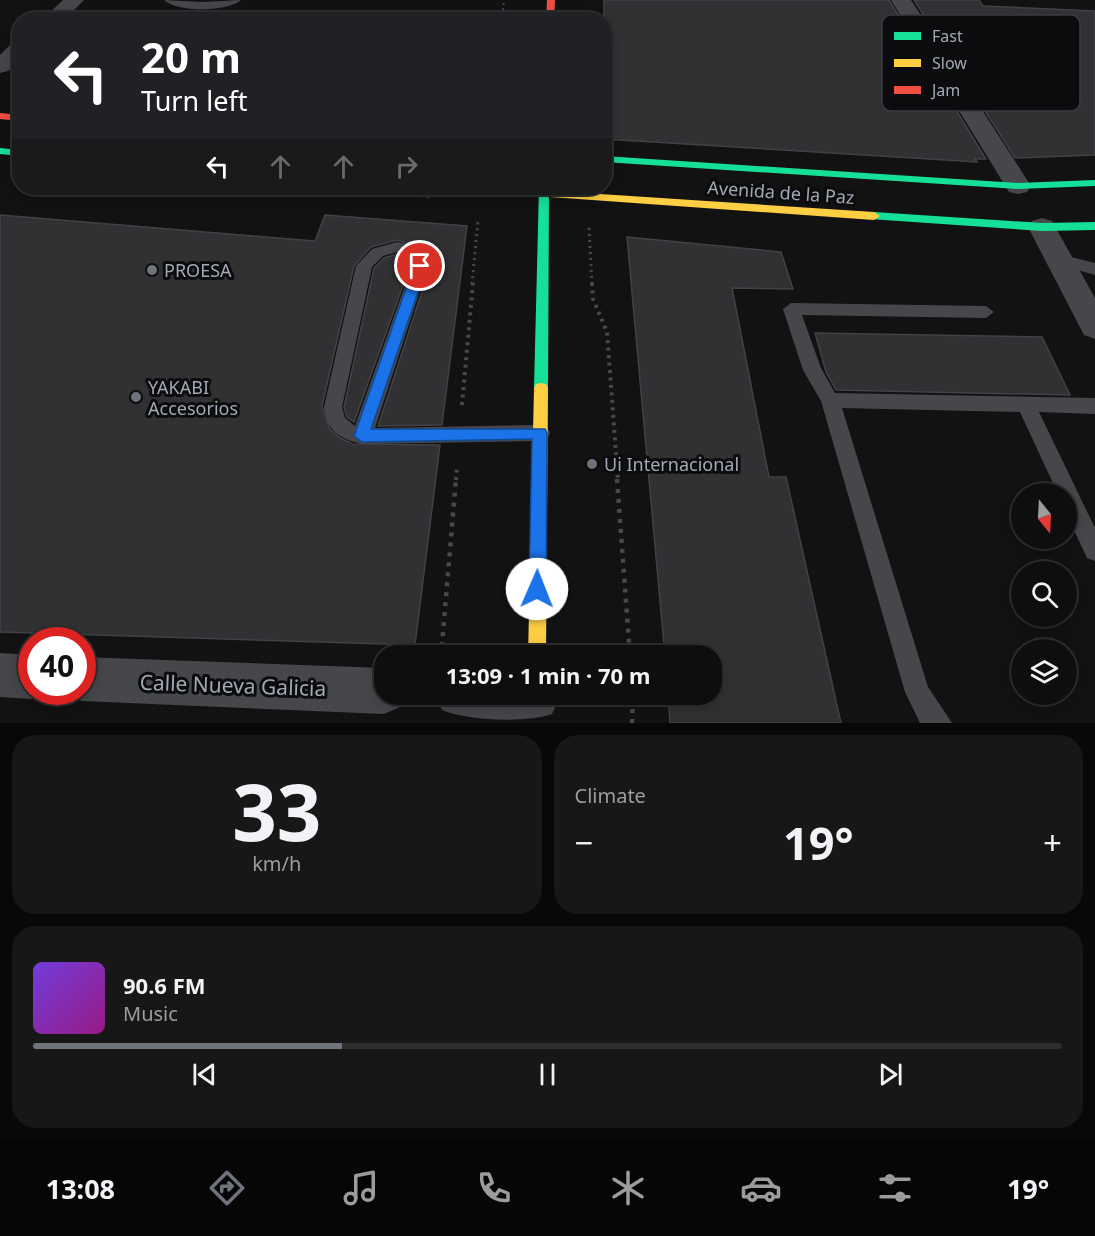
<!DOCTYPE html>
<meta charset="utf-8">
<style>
:root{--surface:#0e0e0e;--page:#171717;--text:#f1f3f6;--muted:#9b9c9e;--line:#2e2e2e;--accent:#6f747c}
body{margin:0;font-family:"Noto Sans",sans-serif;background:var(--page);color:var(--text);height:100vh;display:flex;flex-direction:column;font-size:22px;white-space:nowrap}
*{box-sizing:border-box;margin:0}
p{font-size:20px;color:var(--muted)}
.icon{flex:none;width:33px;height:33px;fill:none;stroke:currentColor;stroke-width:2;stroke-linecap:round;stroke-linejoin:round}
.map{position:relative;height:723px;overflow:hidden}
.panel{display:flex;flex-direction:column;gap:12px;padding:12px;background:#080808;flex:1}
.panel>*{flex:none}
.top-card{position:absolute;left:12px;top:12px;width:600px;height:183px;border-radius:24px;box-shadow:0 3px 15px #0003,0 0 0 2px var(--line);background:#202124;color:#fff;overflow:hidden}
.needle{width:39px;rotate:162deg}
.tools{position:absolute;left:1011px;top:483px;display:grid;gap:12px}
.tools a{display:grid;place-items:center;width:66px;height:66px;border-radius:50%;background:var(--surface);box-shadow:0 3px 15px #0003,0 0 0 2px var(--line);font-size:30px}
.speed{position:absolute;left:18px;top:627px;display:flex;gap:12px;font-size:30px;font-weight:700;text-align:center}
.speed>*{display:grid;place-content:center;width:78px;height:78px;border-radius:50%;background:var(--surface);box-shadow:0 3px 15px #0003,0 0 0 2px var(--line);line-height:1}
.speed .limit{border:9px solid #d22;background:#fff;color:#111}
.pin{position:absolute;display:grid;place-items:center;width:51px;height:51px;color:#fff;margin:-26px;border:3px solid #fff;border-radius:50%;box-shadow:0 2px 6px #0007}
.me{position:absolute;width:66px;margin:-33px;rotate:1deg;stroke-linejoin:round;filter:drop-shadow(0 0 4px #0008)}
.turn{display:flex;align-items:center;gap:21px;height:126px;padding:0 30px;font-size:27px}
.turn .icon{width:78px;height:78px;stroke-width:2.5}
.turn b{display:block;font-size:42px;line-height:51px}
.lanes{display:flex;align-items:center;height:57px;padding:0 30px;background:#0003;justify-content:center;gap:30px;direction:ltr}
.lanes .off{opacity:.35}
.big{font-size:45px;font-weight:700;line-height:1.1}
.panel .widget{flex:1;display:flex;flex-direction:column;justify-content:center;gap:9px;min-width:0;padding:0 21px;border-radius:24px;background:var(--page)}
.panel .dial{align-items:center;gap:0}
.dial b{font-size:78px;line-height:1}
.song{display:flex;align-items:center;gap:18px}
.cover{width:72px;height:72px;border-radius:9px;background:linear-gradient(135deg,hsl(260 70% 55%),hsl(310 70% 35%))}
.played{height:6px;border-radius:3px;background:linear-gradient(90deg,var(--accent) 30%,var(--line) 30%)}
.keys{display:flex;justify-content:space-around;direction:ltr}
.heat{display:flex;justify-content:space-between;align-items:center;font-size:33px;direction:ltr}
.panel .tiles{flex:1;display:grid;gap:12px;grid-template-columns:1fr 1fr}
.widget:last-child{grid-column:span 2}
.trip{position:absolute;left:374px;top:645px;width:348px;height:60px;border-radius:24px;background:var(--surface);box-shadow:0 3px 15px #0003,0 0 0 2px var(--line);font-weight:700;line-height:60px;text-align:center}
.menu{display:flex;height:96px;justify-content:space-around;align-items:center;background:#060606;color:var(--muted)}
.menu .icon{width:42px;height:42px}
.menu .on{color:var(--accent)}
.menu b{font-size:27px;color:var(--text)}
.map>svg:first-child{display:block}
.building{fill:#313133;stroke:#404246;stroke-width:1.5}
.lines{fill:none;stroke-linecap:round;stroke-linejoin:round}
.path-far3{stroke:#47494d;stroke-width:2;stroke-dasharray:2 3;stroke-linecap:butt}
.path-far2{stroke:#47494d;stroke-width:3;stroke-dasharray:2 4;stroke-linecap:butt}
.path-far1{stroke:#47494d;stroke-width:4;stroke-dasharray:3 4.5;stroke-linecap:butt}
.path{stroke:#47494d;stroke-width:4.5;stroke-dasharray:4 6;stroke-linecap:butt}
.lane{fill:#46474b;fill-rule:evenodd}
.street{fill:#46474b;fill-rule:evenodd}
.fast{fill:#16e098;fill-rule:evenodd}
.slow{fill:#ffcf43;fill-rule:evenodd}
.jam{fill:#f24e42;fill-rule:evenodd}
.route{fill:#1a73e8;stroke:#114b97;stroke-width:1.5}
.poi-dot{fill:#6f747c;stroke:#0c0c0e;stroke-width:2}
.labels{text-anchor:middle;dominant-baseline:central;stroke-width:6;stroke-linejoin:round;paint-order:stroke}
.street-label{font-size:18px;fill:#a1a9b5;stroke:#0c0c0e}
.poi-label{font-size:18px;fill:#a1a9b5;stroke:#0c0c0e;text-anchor:start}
.near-street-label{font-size:21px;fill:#a1a9b5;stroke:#0c0c0e}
.key{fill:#0c0c0e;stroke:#393b40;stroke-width:1.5}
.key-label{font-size:16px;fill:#a1a9b5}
</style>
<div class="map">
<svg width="1095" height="723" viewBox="0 0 1095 723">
<rect width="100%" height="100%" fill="#121212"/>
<g class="building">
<polygon points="604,0 889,0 986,159 975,159 977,162 604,139"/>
<polygon points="914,0 979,0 983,6 1095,11 1095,155 1015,158"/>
<polygon points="0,215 315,241 325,215 467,226 442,425 378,426 430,267 426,254 419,247 397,240 371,247 354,266 322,406 330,429 340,438 353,444 440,445 415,645 0,632"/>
<polygon points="627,237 781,252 793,289 732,288 769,477 786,477 841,723 670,723 668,694 711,694 711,656 665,656"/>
<polygon points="397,254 409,260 410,266 354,422 347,417 344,407 374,268 384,258"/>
<polygon points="815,333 1042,337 1070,395 836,390 826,372"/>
</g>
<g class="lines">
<polyline class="path-far3" points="502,20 504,0"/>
<g class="path-far2">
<polyline points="319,188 432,197"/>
<polyline points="589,228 592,284"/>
<polyline points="472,284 478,221"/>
</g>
<g class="path-far1">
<polyline points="592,283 593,299 607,332 618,480"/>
<polyline points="462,405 473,283"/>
<polyline points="456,480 457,466"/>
</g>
<g class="path">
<polyline points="617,479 630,656"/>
<polyline points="441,656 456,479"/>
<polyline points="632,723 633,694"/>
</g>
<g class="lane">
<path d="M164 0 202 2 241 0C227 12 178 13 164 0Z"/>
<path d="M397 242C414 245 424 248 428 266L375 428 540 425 547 427 550 433 547 439 540 441 362 444C340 439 327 431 324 407L356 266 372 249ZM397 252 411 258 412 266 355 426 345 418 342 407 372 267 383 256Z"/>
<polygon points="1059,254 1095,263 1095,275 1053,263 1051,259"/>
<polygon points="791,303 986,306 994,312 986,318 802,315 821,368 835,393 1095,398 1095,414 1039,412 1095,528 1095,561 1087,558 1066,513 1066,494 1058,494 1020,412 842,408 928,687 952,723 920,723 905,692 821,401 803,370 783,309"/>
</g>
<g class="street">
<polygon points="63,0 84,0 64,20 42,20"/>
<polygon points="891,0 911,0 1031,186 1027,192 1018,194 1009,192"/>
<polygon points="20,42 20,60 8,71 0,73 0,55 12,43"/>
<polygon points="1042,218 1052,221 1095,298 1095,339 1084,335 1028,227 1032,221"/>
<polygon points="0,653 32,655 32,692 48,693 32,699 0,697"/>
<polygon points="82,657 384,668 384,694 405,694 400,707 384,714 82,701 66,695 65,692 82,692"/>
<path d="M435 694H557L559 698 552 714C525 723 469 721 442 710Z"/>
</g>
<g class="fast">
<polygon points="0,148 20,150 20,156 0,154"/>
<polygon points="604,156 1018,183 1095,180 1095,186 1018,189 604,162"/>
<polygon points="539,188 549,188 548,388 546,392 536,392 534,388"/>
<polygon points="874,212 1042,223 1095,222 1095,230 1042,231 870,219 868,216"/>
</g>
<g class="slow">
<polygon points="460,188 507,188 874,212 880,216 874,220 465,191"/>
<polygon points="541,383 546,384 548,388 546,656 528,656 534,388 536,384"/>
</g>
<g class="jam">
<polygon points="547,0 555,0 554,20 546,20"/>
<polygon points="0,113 20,115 20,121 0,119"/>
</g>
</g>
<polygon class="route" points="420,262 427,266 371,429 545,429 547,433 546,589 544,595 537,597 531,595 529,589 532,439 362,442 354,436 414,266"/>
<g class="poi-dot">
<circle cx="152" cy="270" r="6"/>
<circle cx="136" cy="397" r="6"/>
<circle cx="592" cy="464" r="6"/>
</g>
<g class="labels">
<g class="street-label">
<text transform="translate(781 192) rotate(4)">Avenida de la Paz</text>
</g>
<g class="poi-label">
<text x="164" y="270">PROESA</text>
<text x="148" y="387">YAKABI<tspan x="148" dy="21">Accesorios</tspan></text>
<text x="604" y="464">Ui Internacional</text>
</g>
<g class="near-street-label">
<text transform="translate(233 685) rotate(2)">Calle Nueva Galicia</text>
</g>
</g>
<rect x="882" y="15" width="198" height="96" rx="9" class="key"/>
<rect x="894" y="32" width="27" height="8" fill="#16e098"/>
<rect x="894" y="59" width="27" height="8" fill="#ffcf43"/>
<rect x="894" y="86" width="27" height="8" fill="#f24e42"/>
<g class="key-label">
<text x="932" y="42">Fast</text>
<text x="932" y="69">Slow</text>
<text x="932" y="96">Jam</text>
</g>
</svg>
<div class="tools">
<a><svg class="needle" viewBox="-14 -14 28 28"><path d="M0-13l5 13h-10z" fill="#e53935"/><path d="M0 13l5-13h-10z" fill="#9b9c9e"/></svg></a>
<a><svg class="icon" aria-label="search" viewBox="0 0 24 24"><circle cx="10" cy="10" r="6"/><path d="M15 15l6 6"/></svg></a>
<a><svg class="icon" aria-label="layers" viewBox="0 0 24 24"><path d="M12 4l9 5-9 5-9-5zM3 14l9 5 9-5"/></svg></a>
</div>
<div class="speed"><div class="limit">40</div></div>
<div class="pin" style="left:420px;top:266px;background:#d93025"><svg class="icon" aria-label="arrive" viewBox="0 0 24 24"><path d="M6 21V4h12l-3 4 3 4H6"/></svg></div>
<svg class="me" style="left:537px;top:589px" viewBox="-20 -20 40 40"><circle r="19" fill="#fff"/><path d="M0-13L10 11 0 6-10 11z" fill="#1a73e8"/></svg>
<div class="trip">13:09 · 1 min · 70 m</div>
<div class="top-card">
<div class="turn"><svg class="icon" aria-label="left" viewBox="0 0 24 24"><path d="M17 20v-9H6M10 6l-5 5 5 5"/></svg><div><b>20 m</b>Turn left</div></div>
<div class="lanes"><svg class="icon" aria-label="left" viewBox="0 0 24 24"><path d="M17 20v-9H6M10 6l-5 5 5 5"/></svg><svg class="icon off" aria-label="ahead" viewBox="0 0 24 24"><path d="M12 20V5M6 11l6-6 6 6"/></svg><svg class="icon off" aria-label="ahead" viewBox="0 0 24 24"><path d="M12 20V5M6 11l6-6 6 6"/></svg><svg class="icon off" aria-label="right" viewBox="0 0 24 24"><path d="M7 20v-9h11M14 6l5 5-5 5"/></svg></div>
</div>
</div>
<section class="panel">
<div class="tiles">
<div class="widget dial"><b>33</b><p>km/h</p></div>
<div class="widget"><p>Climate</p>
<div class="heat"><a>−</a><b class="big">19°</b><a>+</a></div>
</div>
<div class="widget">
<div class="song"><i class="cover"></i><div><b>90.6 FM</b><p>Music</p></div></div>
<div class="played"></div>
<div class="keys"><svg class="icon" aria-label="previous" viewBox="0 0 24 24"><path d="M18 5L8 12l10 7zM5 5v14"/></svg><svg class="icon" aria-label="pause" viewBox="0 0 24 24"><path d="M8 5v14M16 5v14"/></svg><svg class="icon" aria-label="next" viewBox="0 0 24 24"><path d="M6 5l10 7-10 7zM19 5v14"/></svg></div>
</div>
</div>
</section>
<nav class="menu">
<b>13:08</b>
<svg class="icon on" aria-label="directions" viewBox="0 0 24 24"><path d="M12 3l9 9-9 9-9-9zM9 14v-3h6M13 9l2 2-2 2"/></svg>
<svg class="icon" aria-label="music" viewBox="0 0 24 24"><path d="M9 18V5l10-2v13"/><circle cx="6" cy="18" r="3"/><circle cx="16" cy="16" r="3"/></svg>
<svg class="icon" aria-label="phone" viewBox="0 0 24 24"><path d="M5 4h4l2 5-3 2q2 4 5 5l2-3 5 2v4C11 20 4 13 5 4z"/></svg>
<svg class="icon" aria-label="climate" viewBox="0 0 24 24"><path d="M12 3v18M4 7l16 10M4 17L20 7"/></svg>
<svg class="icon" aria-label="car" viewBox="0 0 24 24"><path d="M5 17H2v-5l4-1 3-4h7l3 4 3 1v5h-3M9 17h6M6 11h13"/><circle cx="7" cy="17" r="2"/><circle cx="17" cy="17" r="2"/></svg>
<svg class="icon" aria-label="filters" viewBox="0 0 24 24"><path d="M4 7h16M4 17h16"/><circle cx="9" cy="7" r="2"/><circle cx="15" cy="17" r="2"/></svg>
<b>19°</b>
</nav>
